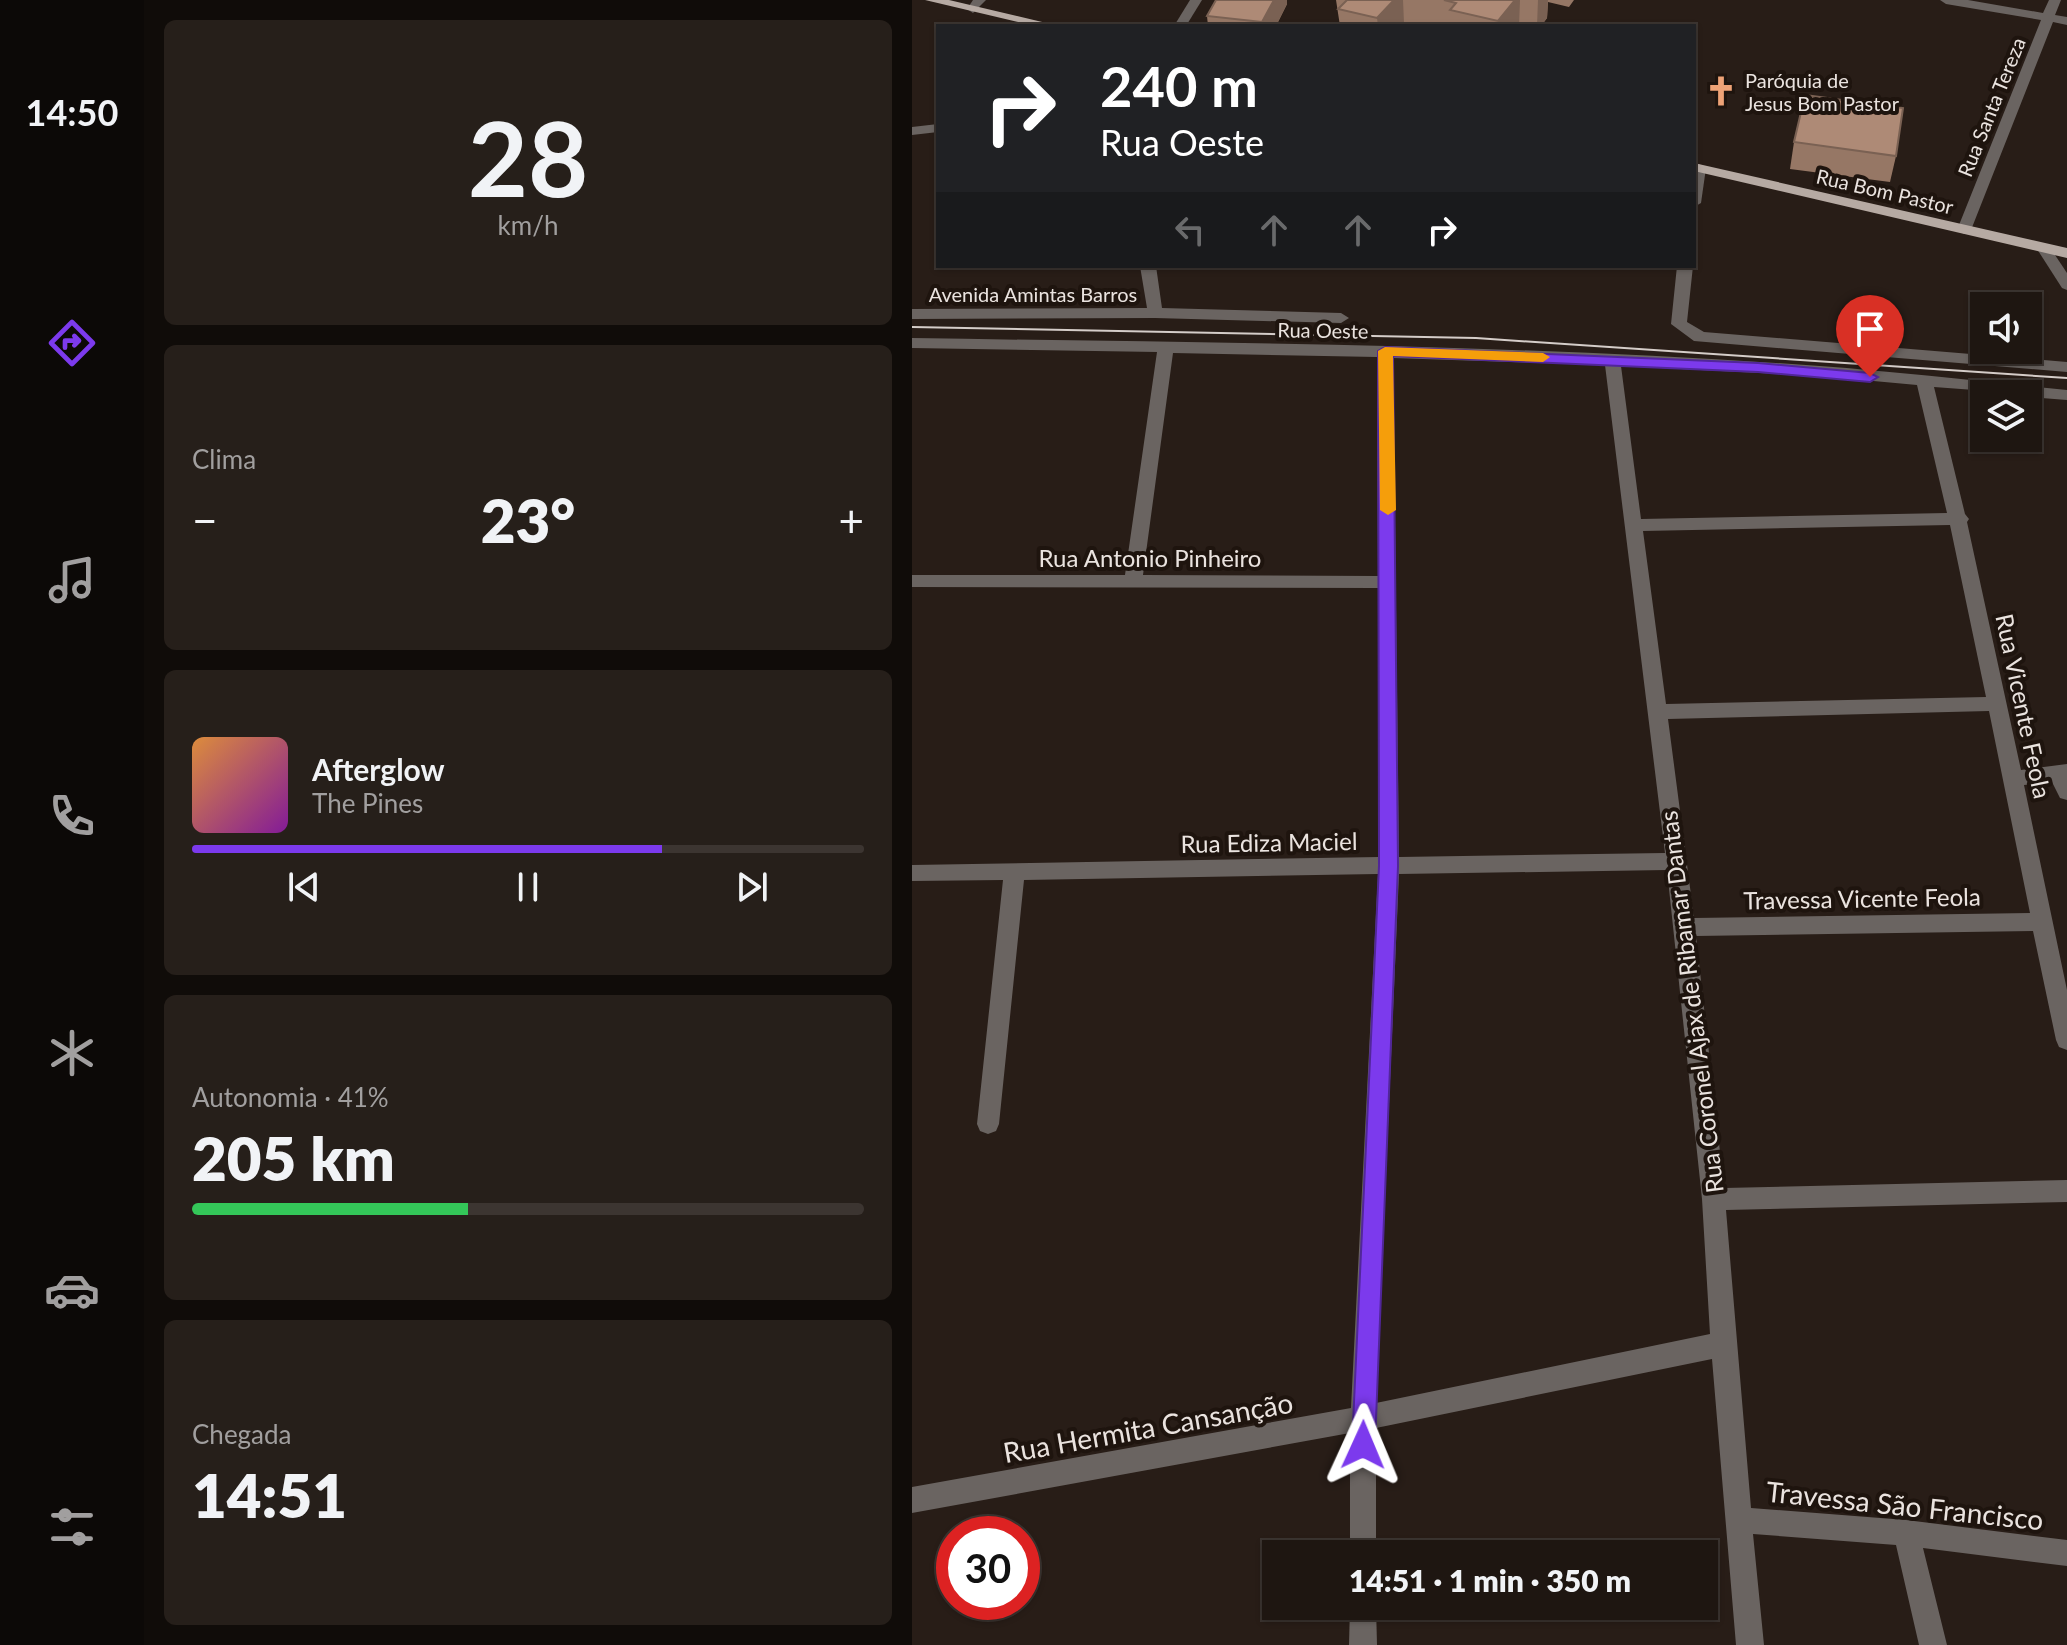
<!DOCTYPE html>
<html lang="pt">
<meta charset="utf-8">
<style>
:root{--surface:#1e1611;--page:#261f1a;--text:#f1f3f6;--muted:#a19f9f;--line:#3c3531;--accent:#7c3aed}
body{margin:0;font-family:Lato,sans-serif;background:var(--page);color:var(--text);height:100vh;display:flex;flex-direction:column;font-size:30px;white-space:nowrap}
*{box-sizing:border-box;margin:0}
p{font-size:26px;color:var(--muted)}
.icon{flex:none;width:44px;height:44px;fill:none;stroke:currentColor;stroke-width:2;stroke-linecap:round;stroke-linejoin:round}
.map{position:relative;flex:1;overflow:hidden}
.details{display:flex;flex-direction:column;gap:20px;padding:20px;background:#100c09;width:768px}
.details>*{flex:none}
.hud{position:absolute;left:24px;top:24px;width:760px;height:244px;border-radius:0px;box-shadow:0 2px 6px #0004,0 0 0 2px var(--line);background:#202124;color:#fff;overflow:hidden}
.fabs{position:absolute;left:1058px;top:292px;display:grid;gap:16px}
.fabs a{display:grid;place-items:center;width:72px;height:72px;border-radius:0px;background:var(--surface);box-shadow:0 2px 6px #0004,0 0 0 2px var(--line);font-size:40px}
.speed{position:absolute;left:24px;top:1516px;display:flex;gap:16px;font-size:40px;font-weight:700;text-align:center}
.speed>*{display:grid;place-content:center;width:104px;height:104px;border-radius:50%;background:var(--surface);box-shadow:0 2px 6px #0004,0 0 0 2px var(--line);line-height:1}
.speed .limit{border:12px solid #d22;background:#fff;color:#111}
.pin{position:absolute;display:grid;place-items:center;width:68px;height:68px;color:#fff;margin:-82px -34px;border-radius:50% 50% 50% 0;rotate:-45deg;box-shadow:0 0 8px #0007}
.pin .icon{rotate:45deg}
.me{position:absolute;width:88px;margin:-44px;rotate:1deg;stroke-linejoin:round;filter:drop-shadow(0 0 6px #0008)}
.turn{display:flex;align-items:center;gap:28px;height:168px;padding:0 32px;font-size:36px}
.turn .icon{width:104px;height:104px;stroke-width:2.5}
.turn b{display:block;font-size:56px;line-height:68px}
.lanes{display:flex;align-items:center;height:76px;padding:0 32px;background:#0003;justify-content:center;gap:40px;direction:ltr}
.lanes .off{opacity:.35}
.big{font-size:60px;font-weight:800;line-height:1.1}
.details .widget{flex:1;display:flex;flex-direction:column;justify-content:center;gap:12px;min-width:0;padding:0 28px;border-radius:12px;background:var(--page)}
.details .dial{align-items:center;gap:0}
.dial b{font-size:104px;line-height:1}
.song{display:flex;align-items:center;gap:24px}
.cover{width:96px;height:96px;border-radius:12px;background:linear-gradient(135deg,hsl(30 70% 55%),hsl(290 70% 35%))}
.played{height:8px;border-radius:4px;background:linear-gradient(90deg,var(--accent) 70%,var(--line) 70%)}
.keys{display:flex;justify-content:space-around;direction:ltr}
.heat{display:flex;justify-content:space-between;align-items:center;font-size:44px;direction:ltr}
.charge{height:12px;border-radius:6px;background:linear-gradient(90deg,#34c759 41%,var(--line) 0)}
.trip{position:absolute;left:350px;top:1540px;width:456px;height:80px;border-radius:0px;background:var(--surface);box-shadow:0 2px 6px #0004,0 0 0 2px var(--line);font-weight:800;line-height:80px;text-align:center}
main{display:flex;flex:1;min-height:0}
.menu{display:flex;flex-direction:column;width:144px;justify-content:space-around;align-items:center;background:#0c0907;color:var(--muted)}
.menu .icon{width:56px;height:56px}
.menu .current{color:var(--accent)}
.menu b{font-size:36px;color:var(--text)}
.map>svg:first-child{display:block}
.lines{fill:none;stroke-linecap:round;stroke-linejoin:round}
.minor{fill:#6a6461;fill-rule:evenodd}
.major{fill:#b6aaa3;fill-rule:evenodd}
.tram{stroke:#d5cdc9;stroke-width:2}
.wall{fill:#967765}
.shaded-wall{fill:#7a6153}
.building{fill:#ae8a76;stroke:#7a6153;stroke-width:2}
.route{fill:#7c3aed;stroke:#51269a;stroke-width:2}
.slow{fill:#f59e0b}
.labels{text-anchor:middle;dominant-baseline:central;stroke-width:8;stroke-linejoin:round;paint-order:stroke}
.far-poi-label{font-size:20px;fill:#eae3df;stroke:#1e140e;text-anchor:start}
.far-street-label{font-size:20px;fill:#eae3df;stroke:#1e140e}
.street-label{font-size:24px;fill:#eae3df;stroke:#1e140e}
.near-street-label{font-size:28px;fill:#eae3df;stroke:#1e140e}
</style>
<main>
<nav class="menu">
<b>14:50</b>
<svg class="icon current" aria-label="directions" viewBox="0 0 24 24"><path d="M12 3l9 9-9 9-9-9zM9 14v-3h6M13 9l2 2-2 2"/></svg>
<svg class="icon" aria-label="music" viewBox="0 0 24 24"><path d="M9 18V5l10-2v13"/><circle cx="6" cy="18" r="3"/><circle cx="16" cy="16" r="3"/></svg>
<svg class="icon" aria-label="phone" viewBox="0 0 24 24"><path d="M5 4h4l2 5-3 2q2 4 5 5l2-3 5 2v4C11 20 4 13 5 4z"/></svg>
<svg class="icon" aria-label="climate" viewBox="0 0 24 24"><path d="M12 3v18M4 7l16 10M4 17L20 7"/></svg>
<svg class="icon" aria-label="car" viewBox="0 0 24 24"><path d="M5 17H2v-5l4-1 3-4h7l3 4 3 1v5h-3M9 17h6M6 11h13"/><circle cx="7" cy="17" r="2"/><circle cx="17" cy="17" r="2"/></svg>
<svg class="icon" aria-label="filters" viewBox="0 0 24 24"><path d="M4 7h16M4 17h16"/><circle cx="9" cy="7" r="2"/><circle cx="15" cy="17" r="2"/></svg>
</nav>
<section class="details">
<div class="widget dial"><b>28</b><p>km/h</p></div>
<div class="widget"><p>Clima</p>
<div class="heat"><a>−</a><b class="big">23°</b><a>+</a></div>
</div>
<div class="widget">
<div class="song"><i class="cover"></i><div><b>Afterglow</b><p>The Pines</p></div></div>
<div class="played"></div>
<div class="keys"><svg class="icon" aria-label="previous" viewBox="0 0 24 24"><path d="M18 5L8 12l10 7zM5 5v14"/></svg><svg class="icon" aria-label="pause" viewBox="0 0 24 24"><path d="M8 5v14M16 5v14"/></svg><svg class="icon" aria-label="next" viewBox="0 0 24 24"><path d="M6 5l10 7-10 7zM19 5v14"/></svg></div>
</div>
<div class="widget"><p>Autonomia · 41%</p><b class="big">205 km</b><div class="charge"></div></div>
<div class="widget"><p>Chegada</p><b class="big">14:51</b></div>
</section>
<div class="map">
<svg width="1155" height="1645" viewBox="0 0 1155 1645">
<rect width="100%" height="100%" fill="#281d17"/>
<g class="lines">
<g class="minor">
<polygon points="61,0 74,0 61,13 55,9"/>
<polygon points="278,0 290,0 274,26 262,26"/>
<polygon points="1028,0 1056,0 1131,13 1137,0 1149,0 1143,15 1155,17 1155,25 1141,22 1059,230 1052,234 1045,230 1129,20 1034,4"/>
<polygon points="26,124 26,132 0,135 0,127"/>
<polygon points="787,164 794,168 789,203 782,207 782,165"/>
<polygon points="1132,244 1137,246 1155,273 1155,290 1150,288 1125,249"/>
<polygon points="228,266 244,266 250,308 429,313 437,318 429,323 243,318 0,319 0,309 235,308"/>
<polygon points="765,266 781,266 775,322 792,332 1155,362 1155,372 782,341 759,324"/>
<path d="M0 338C303 343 605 344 908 366 990 372 1073 382 1155 390V400L1116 397V394L1022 387 1053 514 1057 519 1055 522 1109 770 1155 764V800L1148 798 1140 782 1112 785 1155 990V1050L1147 1047 1144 1040 1121 931 784 936 812 1188 1155 1180V1202L814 1210 839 1508 994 1520 1155 1540V1566L1011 1548 1035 1645H1007L984 1545 841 1534 852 1645H824L800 1359 464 1428V1554H438V1433L0 1513V1487L439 1408 466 874 112 880 87 1124 84 1131 76 1134 68 1131 65 1124 91 880 0 881V865L467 857 466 588 0 587V575H213L245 352 0 348ZM261 353 465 357 466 576 231 575ZM481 358 693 365 753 853 487 857ZM709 366 907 376 1005 385 1035 513 729 519ZM1038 525 1074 697 754 704 731 531ZM1077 711 1118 913 782 918 756 719ZM755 870 790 1199 798 1334 464 1403 487 874Z"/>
<polygon points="438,1606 464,1606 465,1645 437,1645"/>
</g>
<g class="major">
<polygon points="13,0 37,0 147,26 123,26"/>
<polygon points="782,163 1155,248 1155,258 782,171"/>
</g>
<polyline class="tram" points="0,327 564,338 1155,378"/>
</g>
<g class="wall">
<polygon points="304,0 375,0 375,4 364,26 296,26 295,16"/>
<polygon points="424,0 662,0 657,7 636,2 635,18 629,26 503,26 492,23 489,26 428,26"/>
<polygon points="882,142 984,156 978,182 878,169"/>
</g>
<g class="shaded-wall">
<polygon points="361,0 375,0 375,4 364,26 351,26 350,22"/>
<polygon points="482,0 491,0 492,23 489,26 466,26 465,18"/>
<polygon points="603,0 608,0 607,26 586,26 586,21"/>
<polygon points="626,0 636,0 635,18 629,26 625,26"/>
</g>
<g class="building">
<polygon points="304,0 362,0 350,22 295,16"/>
<polygon points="435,0 482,0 465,18 426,9"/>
<polygon points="532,0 603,0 586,21 538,10 544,3"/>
<polygon points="893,95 991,108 984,156 882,142"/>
</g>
<polygon class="route" points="473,347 846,363 958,373 966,377 958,382 846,372 481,356 486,866 463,1445 459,1454 451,1457 443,1454 440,1445 467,866 466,351"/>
<polygon class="slow" points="473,347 631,353 638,357 631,362 481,356 484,510 476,515 468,510 466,351"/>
<defs>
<g id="church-bare" transform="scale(2.4)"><path d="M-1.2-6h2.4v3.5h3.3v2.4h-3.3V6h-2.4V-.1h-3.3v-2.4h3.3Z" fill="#efa377" stroke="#1e140e" stroke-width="2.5" paint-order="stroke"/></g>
</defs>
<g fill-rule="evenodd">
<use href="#church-bare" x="809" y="91"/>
</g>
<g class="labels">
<g class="far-poi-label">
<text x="833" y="80">Paróquia de<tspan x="833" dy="23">Jesus Bom Pastor</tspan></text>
</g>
<g class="far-street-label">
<text transform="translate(1079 107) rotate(-68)">Rua Santa Tereza</text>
<text transform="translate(973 191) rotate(13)">Rua Bom Pastor</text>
<text x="121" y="294">Avenida Amintas Barros</text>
<text transform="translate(411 330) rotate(1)">Rua Oeste</text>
</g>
<g class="street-label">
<text x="238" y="557">Rua Antonio Pinheiro</text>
<text transform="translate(1112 706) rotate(78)">Rua Vicente Feola</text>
<text transform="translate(357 842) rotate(-1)">Rua Ediza Maciel</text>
<text transform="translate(950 898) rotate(-1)">Travessa Vicente Feola</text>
<text transform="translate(779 1002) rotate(-97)">Rua Coronel Ajax de Ribamar Dantas</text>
</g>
<g class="near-street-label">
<text transform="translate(236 1427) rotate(-10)">Rua Hermita Cansanção</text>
<text transform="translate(993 1505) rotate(6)">Travessa São Francisco</text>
</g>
</g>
</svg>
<div class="fabs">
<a><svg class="icon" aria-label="sound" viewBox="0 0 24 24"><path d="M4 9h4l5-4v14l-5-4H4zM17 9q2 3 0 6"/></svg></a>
<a><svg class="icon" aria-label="layers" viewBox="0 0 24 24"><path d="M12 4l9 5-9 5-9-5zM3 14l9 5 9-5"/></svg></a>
</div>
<div class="speed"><div class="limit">30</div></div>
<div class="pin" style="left:958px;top:377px;background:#d93025"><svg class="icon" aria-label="arrive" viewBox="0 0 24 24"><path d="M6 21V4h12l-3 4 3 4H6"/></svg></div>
<svg class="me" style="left:451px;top:1445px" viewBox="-20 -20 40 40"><path d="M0-17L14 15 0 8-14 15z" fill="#7c3aed" stroke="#fff" stroke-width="4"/></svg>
<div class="trip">14:51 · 1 min · 350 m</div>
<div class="hud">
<div class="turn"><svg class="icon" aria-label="right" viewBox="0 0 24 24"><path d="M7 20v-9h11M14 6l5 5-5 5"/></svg><div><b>240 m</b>Rua Oeste</div></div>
<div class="lanes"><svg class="icon off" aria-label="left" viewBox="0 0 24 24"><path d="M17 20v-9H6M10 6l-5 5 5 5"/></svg><svg class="icon off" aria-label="ahead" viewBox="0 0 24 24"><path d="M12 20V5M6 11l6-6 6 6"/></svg><svg class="icon off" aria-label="ahead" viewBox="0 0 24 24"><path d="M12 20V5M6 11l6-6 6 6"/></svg><svg class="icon" aria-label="right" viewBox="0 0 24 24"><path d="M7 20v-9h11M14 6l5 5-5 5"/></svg></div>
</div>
</div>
</main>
